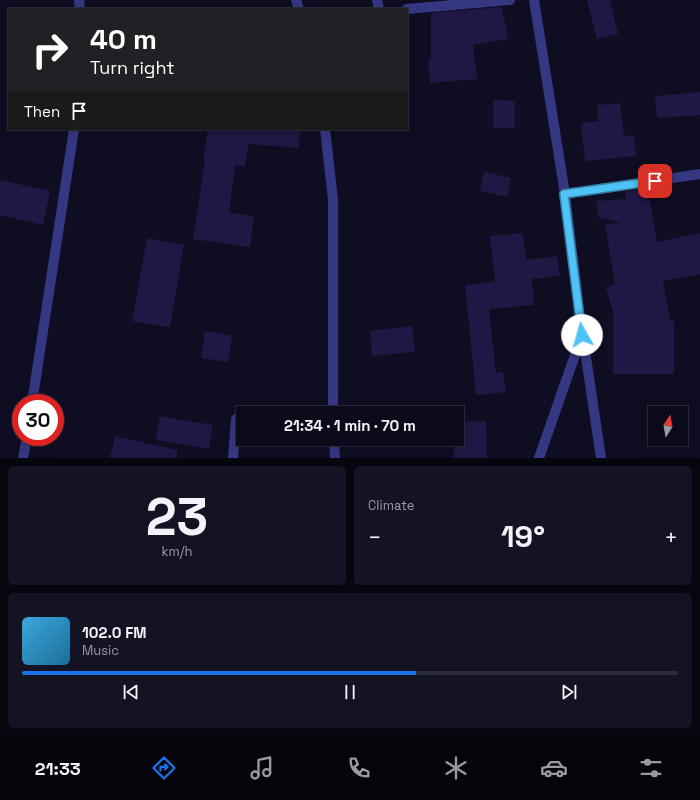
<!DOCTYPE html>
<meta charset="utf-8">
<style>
:root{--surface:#0b0a1a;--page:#141323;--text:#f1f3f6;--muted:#9a9aa2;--line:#2b2b39;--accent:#1a73e8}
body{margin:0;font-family:"Space Grotesk",sans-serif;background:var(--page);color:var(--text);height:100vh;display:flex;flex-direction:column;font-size:15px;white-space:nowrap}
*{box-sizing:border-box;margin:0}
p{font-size:13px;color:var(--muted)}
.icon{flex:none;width:22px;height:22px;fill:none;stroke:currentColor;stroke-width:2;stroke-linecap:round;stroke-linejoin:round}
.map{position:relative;height:458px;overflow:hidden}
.drawer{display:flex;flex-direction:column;gap:8px;padding:8px;background:#06060e;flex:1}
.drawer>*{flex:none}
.banner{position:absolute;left:8px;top:8px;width:400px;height:122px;border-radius:0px;box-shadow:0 4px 16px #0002,0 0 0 1px var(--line);background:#202124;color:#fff;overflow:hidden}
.needle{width:26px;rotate:11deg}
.tools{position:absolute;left:648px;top:406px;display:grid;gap:8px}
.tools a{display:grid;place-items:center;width:40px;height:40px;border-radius:0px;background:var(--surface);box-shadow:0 4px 16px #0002,0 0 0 1px var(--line);font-size:20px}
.speed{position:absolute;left:12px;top:394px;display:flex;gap:8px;font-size:20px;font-weight:700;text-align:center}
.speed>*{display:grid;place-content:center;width:52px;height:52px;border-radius:50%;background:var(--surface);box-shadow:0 4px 16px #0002,0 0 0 1px var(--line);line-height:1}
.speed .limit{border:6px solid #d22;background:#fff;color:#111}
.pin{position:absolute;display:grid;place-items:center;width:34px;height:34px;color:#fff;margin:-17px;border-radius:8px;box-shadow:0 2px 6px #0006}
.me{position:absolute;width:44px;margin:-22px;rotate:353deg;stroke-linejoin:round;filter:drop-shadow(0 0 3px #0008)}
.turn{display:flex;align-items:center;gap:14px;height:84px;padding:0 16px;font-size:18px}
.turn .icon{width:52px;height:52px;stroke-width:2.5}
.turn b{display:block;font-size:28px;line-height:34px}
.then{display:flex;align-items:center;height:38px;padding:0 16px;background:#0003;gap:8px;font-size:15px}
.big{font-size:30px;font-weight:800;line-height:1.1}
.drawer .tile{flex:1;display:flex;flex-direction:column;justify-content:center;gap:6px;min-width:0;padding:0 14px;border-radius:6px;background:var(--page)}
.drawer .dial{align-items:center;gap:0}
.dial b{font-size:52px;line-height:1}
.song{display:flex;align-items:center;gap:12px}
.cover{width:48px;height:48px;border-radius:6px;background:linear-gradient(135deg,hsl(200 70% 55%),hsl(200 70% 35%))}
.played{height:4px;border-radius:2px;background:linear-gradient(90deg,var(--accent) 60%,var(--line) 60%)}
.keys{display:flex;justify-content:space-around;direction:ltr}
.heat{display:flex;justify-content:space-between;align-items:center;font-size:22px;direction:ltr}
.drawer .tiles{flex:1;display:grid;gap:8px;grid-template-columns:1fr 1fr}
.tile:last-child{grid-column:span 2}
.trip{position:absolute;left:236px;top:406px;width:228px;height:40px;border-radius:0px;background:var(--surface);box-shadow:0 4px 16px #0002,0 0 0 1px var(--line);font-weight:800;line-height:40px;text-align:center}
.menu{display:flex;height:64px;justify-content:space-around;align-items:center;background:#04040a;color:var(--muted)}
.menu .icon{width:28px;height:28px}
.menu .current{color:var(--accent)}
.menu b{font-size:18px;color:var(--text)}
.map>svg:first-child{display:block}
.building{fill:#1f1844}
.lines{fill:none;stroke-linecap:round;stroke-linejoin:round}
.street{stroke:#363783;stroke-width:10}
.route-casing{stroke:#337fa1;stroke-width:10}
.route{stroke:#4fc3f7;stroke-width:7}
</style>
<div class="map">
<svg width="700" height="458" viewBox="0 0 700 458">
<rect width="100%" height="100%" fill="#0f0d22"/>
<g class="building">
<polygon points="587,0 610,0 618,34 597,39"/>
<polygon points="502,7 508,39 473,45 477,79 430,83 428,59 431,59 431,13"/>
<polygon points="700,92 700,115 657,118 655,96"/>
<polygon points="493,100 515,101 515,128 493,128"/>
<polygon points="620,103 624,136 634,135 636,156 585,161 581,123 598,121 597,105"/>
<polygon points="208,129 235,131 235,129 300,129 299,148 249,144 245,167 235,165 229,213 254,216 250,247 193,239 205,160 203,159"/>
<polygon points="484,172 511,178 507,197 480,191"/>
<polygon points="0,180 50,191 43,225 0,215"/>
<polygon points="648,188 657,242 700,233 700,274 663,281 670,321 674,321 674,374 613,374 613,313 606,287 615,284 605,224 621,223 598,217 596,201 626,199 625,192"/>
<polygon points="523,233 526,260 557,256 560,276 532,279 534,305 489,309 496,373 503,372 506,392 476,395 465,285 495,282 490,236"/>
<polygon points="147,238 184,245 170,327 132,321"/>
<polygon points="412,326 415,352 372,356 370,331"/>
<polygon points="205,331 232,336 228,362 201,358"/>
<polygon points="160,416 213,425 209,449 156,440"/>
<polygon points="486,421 487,458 454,458 453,439 457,439 457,422"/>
<polygon points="115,436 177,450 177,458 110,458"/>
</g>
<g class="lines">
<g class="street">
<polyline points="79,0 80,9"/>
<polyline points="296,0 299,9"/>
<polyline points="377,0 379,9"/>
<polyline points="534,0 565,194 582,335 539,458"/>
<polyline points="407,9 510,0"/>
<polyline points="325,129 333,200 333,413"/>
<polyline points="565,194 700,174"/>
<polyline points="583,337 601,458"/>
<polyline points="32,403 74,129"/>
<polyline points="334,439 335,458"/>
<polyline points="23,458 27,437"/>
<polyline points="233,458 236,419 243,420"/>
</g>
</g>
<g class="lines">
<g class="route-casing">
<polyline id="route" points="582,335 564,194 655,181"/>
</g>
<use href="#route" class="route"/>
</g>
</svg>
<div class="tools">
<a><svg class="needle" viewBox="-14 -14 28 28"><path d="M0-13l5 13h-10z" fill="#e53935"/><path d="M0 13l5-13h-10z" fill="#9a9aa2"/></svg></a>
</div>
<div class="speed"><div class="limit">30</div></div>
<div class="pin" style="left:655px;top:181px;background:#d93025"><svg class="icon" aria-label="arrive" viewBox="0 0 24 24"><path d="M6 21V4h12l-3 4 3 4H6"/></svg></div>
<svg class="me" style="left:582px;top:335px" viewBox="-20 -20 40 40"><circle r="19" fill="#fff"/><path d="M0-13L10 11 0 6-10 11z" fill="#4fc3f7"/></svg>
<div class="trip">21:34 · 1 min · 70 m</div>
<div class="banner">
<div class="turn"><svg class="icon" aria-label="right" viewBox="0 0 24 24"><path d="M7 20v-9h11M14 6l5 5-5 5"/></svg><div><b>40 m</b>Turn right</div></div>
<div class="then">Then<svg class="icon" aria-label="arrive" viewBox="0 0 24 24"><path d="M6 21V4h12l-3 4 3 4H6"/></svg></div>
</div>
</div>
<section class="drawer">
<div class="tiles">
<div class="tile dial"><b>23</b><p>km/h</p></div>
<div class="tile"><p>Climate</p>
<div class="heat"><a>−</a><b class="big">19°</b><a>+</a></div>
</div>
<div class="tile">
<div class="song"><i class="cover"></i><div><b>102.0 FM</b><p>Music</p></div></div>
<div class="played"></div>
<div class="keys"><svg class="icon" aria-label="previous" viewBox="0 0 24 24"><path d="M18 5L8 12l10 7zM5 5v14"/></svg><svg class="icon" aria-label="pause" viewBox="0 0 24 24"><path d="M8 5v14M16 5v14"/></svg><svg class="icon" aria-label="next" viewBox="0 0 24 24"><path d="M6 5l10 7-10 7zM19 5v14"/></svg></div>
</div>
</div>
</section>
<nav class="menu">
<b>21:33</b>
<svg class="icon current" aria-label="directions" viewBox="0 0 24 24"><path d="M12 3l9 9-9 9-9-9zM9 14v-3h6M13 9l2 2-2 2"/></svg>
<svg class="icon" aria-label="music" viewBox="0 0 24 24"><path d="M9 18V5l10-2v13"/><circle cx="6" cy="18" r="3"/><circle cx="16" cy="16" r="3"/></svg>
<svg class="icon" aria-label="phone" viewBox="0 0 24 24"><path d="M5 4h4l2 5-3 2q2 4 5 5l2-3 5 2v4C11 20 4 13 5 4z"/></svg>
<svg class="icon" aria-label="climate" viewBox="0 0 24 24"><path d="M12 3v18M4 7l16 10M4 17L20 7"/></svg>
<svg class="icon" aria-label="car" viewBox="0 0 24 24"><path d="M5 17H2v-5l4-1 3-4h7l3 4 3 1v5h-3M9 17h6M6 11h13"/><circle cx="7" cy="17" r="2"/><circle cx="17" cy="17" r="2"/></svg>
<svg class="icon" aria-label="filters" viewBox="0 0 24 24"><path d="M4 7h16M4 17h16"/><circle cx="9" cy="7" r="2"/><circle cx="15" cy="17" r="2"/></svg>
</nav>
